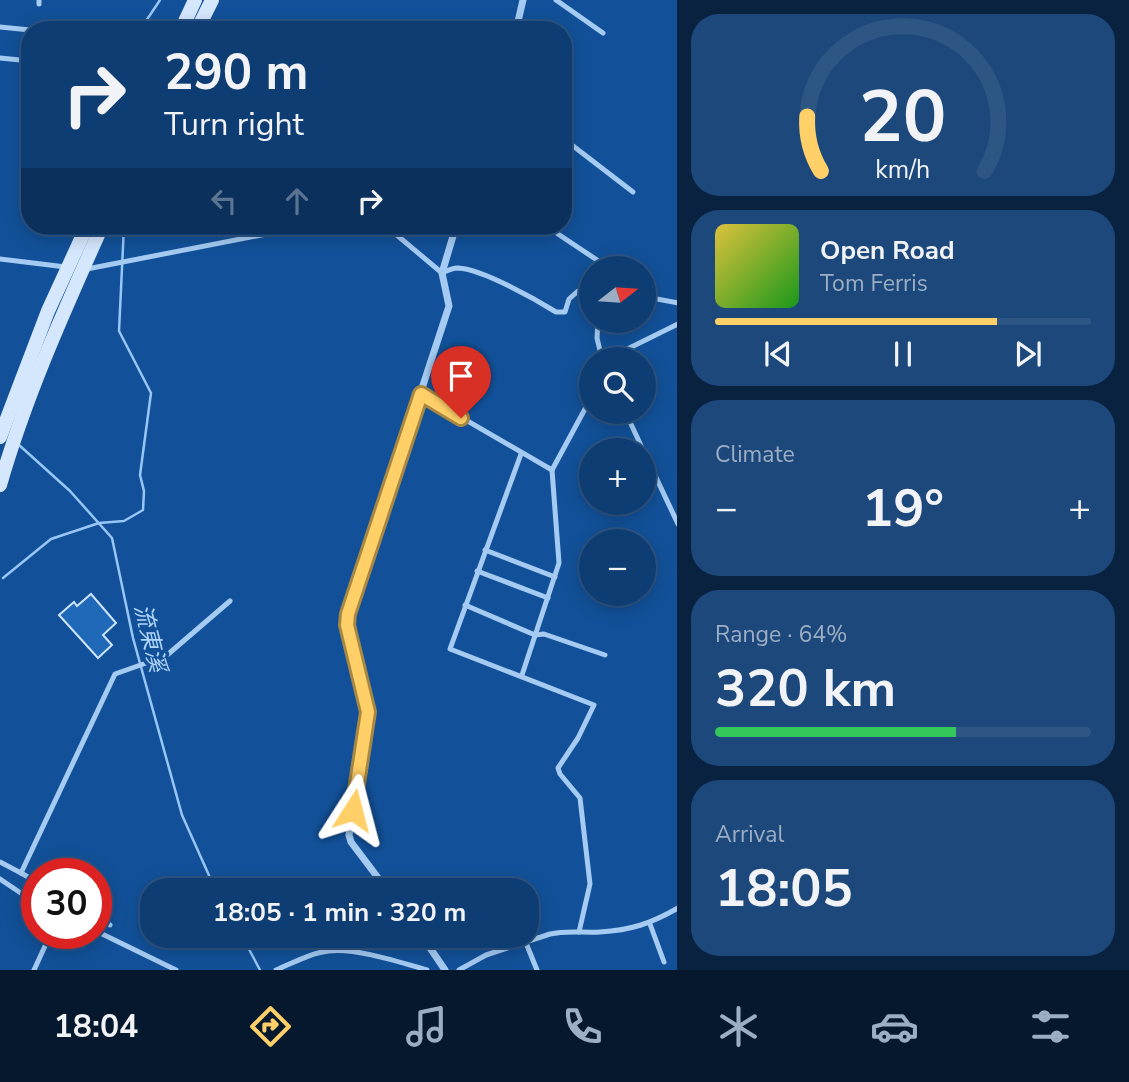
<!DOCTYPE html>
<meta charset="utf-8">
<style>
:root{--surface:#0e3d73;--page:#1c487b;--text:#f1f3f6;--muted:#9baec4;--line:#2e5685;--accent:#ffcf68}
body{margin:0;font-family:"Nunito Sans","Noto Sans TC",sans-serif;background:var(--page);color:var(--text);height:100vh;display:flex;flex-direction:column;font-size:26px;white-space:nowrap}
*{box-sizing:border-box;margin:0}
p{font-size:23px;color:var(--muted)}
.icon{flex:none;width:38px;height:38px;fill:none;stroke:currentColor;stroke-width:2;stroke-linecap:round;stroke-linejoin:round}
.map{position:relative;flex:1;overflow:hidden}
.details{display:flex;flex-direction:column;gap:14px;padding:14px;background:#08223f;width:452px}
.details>*{flex:none}
.hud{position:absolute;left:21px;top:21px;width:551px;height:214px;border-radius:28px;box-shadow:0 4px 18px #0003,0 0 0 2px var(--line);background:#0e3d73;color:var(--text);overflow:hidden}
.needle{width:46px;rotate:73deg}
.tools{position:absolute;left:579px;top:256px;display:grid;gap:14px}
.tools a{display:grid;place-items:center;width:77px;height:77px;border-radius:50%;background:var(--surface);box-shadow:0 4px 18px #0003,0 0 0 2px var(--line);font-size:35px}
.speed{position:absolute;left:21px;top:858px;display:flex;gap:14px;font-size:35px;font-weight:700;text-align:center}
.speed>*{display:grid;place-content:center;width:91px;height:91px;border-radius:50%;background:var(--surface);box-shadow:0 4px 18px #0003,0 0 0 2px var(--line);line-height:1}
.speed .limit{border:10px solid #d22;background:#fff;color:#111}
.pin{position:absolute;display:grid;place-items:center;width:60px;height:60px;color:#fff;margin:-72px -30px;border-radius:50% 50% 50% 0;rotate:-45deg;box-shadow:0 0 7px #0007}
.pin .icon{rotate:45deg}
.me{position:absolute;width:77px;margin:-38px;rotate:9deg;stroke-linejoin:round;filter:drop-shadow(0 0 5px #0008)}
.turn{display:flex;align-items:center;gap:24px;height:147px;padding:0 28px;font-size:32px}
.turn .icon{width:91px;height:91px;stroke-width:2.5}
.turn b{display:block;font-size:49px;line-height:60px}
.lanes{display:flex;align-items:center;height:66px;padding:0 28px;background:#0003;justify-content:center;gap:35px;direction:ltr}
.lanes .off{opacity:.35}
.big{font-size:52px;font-weight:700;line-height:1.1}
.details .card{flex:1;display:flex;flex-direction:column;justify-content:center;gap:10px;min-width:0;padding:0 24px;border-radius:28px;background:var(--page)}
.details .dial{align-items:center;gap:0}
.dial svg{height:182px;overflow:visible;fill:none;stroke:var(--line);stroke-width:7;stroke-linecap:round;text-anchor:middle}
.dial text{fill:var(--text);stroke:none}
.song{display:flex;align-items:center;gap:21px}
.cover{width:84px;height:84px;border-radius:10px;background:linear-gradient(135deg,hsl(50 70% 55%),hsl(120 70% 35%))}
.played{height:7px;border-radius:4px;background:linear-gradient(90deg,var(--accent) 75%,var(--line) 75%)}
.keys{display:flex;justify-content:space-around;direction:ltr}
.heat{display:flex;justify-content:space-between;align-items:center;font-size:38px;direction:ltr}
.charge{height:10px;border-radius:5px;background:linear-gradient(90deg,#34c759 64%,var(--line) 0)}
.trip{position:absolute;left:140px;top:878px;width:399px;height:70px;border-radius:28px;background:var(--surface);box-shadow:0 4px 18px #0003,0 0 0 2px var(--line);font-weight:700;line-height:70px;text-align:center}
.dock{display:flex;height:112px;justify-content:space-around;align-items:center;background:#06182e;color:var(--muted)}
.dock .icon{width:49px;height:49px}
.dock .current{color:var(--accent)}
.dock b{font-size:32px;color:var(--text)}
main{display:flex;flex:1;min-height:0}
.map>svg:first-child{display:block}
.lines{fill:none;stroke-linecap:round;stroke-linejoin:round}
.stream{stroke:#97c6f7;stroke-width:2.5}
.building{fill:#2068b8;stroke:#cde4fd;stroke-width:2}
.lane{stroke:#a5cbf3;stroke-width:5}
.street{stroke:#a5cbf3;stroke-width:7}
.secondary{stroke:#d5e7fd;stroke-width:14}
.route-casing{stroke:#a68744;stroke-width:18}
.route{stroke:#ffcf68;stroke-width:12}
.labels{text-anchor:middle;dominant-baseline:central;stroke-width:7;stroke-linejoin:round;paint-order:stroke}
.water-label{font-size:23px;font-style:italic;fill:#b2d5fa;stroke:#125199}
</style>
<main>
<div class="map">
<svg width="678" height="970" viewBox="0 0 678 970">
<rect width="100%" height="100%" fill="#125199"/>
<g class="lines">
<g class="stream">
<polyline points="140,30 160,0"/>
<polyline points="19,445 70,491 112,538 133,638 182,815 216,891"/>
<polyline points="3,578 51,539 99,523 124,521 143,510 144,491 140,475 151,393 119,331 124,226"/>
<polyline points="242,936 260,970"/>
</g>
</g>
<polygon class="building" points="91,594 116,623 103,635 112,645 98,658 59,615 74,602 77,606"/>
<g class="lines">
<g class="lane">
<polyline points="556,0 603,33"/>
<polyline points="39,4 39,0"/>
<polyline points="0,27 30,30"/>
<polyline points="0,58 30,61"/>
<polyline points="564,139 633,192"/>
<path d="M386 226 442 273C448 270 452 268 458 268 482 269 535 299 556 312H565L569 299 578 291 590 295 592 298"/>
<polyline points="546,226 609,268"/>
<polyline points="0,259 66,267"/>
<polyline points="87,269 307,226"/>
<polyline points="644,291 657,299 678,303"/>
<polyline points="598,320 597,338 602,359"/>
<polyline points="607,359 678,324"/>
<polyline points="421,394 552,470"/>
<polyline points="625,411 643,450"/>
<polyline points="644,452 678,524"/>
<polyline points="521,454 450,649 594,705 578,738 558,768 560,774 580,798 590,884 579,932"/>
<polyline points="485,550 555,577"/>
<polyline points="477,571 548,598"/>
<polyline points="465,605 535,635 544,634 605,655"/>
<polyline points="522,675 559,563 552,470 592,396"/>
<polyline points="0,862 21,873 115,674 166,656 230,601"/>
<polyline points="21,873 37,882"/>
<polyline points="0,879 37,904"/>
<polyline points="96,917 110,925"/>
<polyline points="650,924 664,962"/>
<polyline points="96,931 176,970"/>
<polyline points="526,943 537,970"/>
<polyline points="34,970 51,933"/>
<path d="M276 970C293 963 310 953 329 951 357 948 399 962 427 970"/>
<path d="M459 970 486 955 550 934C567 930 583 933 600 932 631 930 650 924 678 908"/>
</g>
<g class="street">
<polyline points="516,30 523,0"/>
<polyline points="388,891 351,842 349,835 368,712 347,625 348,614 449,306 442,273 456,226"/>
<polyline points="422,936 445,970"/>
</g>
<g class="secondary">
<polyline points="181,30 195,0"/>
<polyline points="197,30 212,0"/>
<polyline points="0,437 48,311 87,226"/>
<path d="M0 485C26 395 64 311 102 226"/>
</g>
</g>
<g class="lines">
<g class="route-casing">
<polyline id="route" points="353,810 368,712 347,625 348,614 421,394 461,418"/>
</g>
<use href="#route" class="route"/>
</g>
<g class="labels">
<g class="water-label">
<text transform="translate(150 638) rotate(76)">流東溪</text>
</g>
</g>
</svg>
<div class="tools">
<a><svg class="needle" viewBox="-14 -14 28 28"><path d="M0-13l5 13h-10z" fill="#e53935"/><path d="M0 13l5-13h-10z" fill="#9baec4"/></svg></a>
<a><svg class="icon" aria-label="search" viewBox="0 0 24 24"><circle cx="10" cy="10" r="6"/><path d="M15 15l6 6"/></svg></a>
<a>+</a>
<a>−</a>
</div>
<div class="speed"><div class="limit">30</div></div>
<div class="pin" style="left:461px;top:418px;background:#d93025"><svg class="icon" aria-label="arrive" viewBox="0 0 24 24"><path d="M6 21V4h12l-3 4 3 4H6"/></svg></div>
<svg class="me" style="left:353px;top:810px" viewBox="-20 -20 40 40"><path d="M0-17L14 15 0 8-14 15z" fill="#ffcf68" stroke="#fff" stroke-width="4"/></svg>
<div class="trip">18:05 · 1 min · 320 m</div>
<div class="hud">
<div class="turn"><svg class="icon" aria-label="right" viewBox="0 0 24 24"><path d="M7 20v-9h11M14 6l5 5-5 5"/></svg><div><b>290 m</b>Turn right</div></div>
<div class="lanes"><svg class="icon off" aria-label="left" viewBox="0 0 24 24"><path d="M17 20v-9H6M10 6l-5 5 5 5"/></svg><svg class="icon off" aria-label="ahead" viewBox="0 0 24 24"><path d="M12 20V5M6 11l6-6 6 6"/></svg><svg class="icon" aria-label="right" viewBox="0 0 24 24"><path d="M7 20v-9h11M14 6l5 5-5 5"/></svg></div>
</div>
</div>
<section class="details">
<div class="card dial"><svg viewBox="0 0 100 80">
<path d="M14 69A42 42 0 1 1 86 69"/>
<path d="M14 69A42 42 0 0 1 8 45" stroke="#ffcf68"/>
<text x="50" y="56" font-size="32" font-weight="700">20</text>
<text x="50" y="72" font-size="11">km/h</text>
</svg></div>
<div class="card">
<div class="song"><i class="cover"></i><div><b>Open Road</b><p>Tom Ferris</p></div></div>
<div class="played"></div>
<div class="keys"><svg class="icon" aria-label="previous" viewBox="0 0 24 24"><path d="M18 5L8 12l10 7zM5 5v14"/></svg><svg class="icon" aria-label="pause" viewBox="0 0 24 24"><path d="M8 5v14M16 5v14"/></svg><svg class="icon" aria-label="next" viewBox="0 0 24 24"><path d="M6 5l10 7-10 7zM19 5v14"/></svg></div>
</div>
<div class="card"><p>Climate</p>
<div class="heat"><a>−</a><b class="big">19°</b><a>+</a></div>
</div>
<div class="card"><p>Range · 64%</p><b class="big">320 km</b><div class="charge"></div></div>
<div class="card"><p>Arrival</p><b class="big">18:05</b></div>
</section>
</main>
<nav class="dock">
<b>18:04</b>
<svg class="icon current" aria-label="directions" viewBox="0 0 24 24"><path d="M12 3l9 9-9 9-9-9zM9 14v-3h6M13 9l2 2-2 2"/></svg>
<svg class="icon" aria-label="music" viewBox="0 0 24 24"><path d="M9 18V5l10-2v13"/><circle cx="6" cy="18" r="3"/><circle cx="16" cy="16" r="3"/></svg>
<svg class="icon" aria-label="phone" viewBox="0 0 24 24"><path d="M5 4h4l2 5-3 2q2 4 5 5l2-3 5 2v4C11 20 4 13 5 4z"/></svg>
<svg class="icon" aria-label="climate" viewBox="0 0 24 24"><path d="M12 3v18M4 7l16 10M4 17L20 7"/></svg>
<svg class="icon" aria-label="car" viewBox="0 0 24 24"><path d="M5 17H2v-5l4-1 3-4h7l3 4 3 1v5h-3M9 17h6M6 11h13"/><circle cx="7" cy="17" r="2"/><circle cx="17" cy="17" r="2"/></svg>
<svg class="icon" aria-label="filters" viewBox="0 0 24 24"><path d="M4 7h16M4 17h16"/><circle cx="9" cy="7" r="2"/><circle cx="15" cy="17" r="2"/></svg>
</nav>
